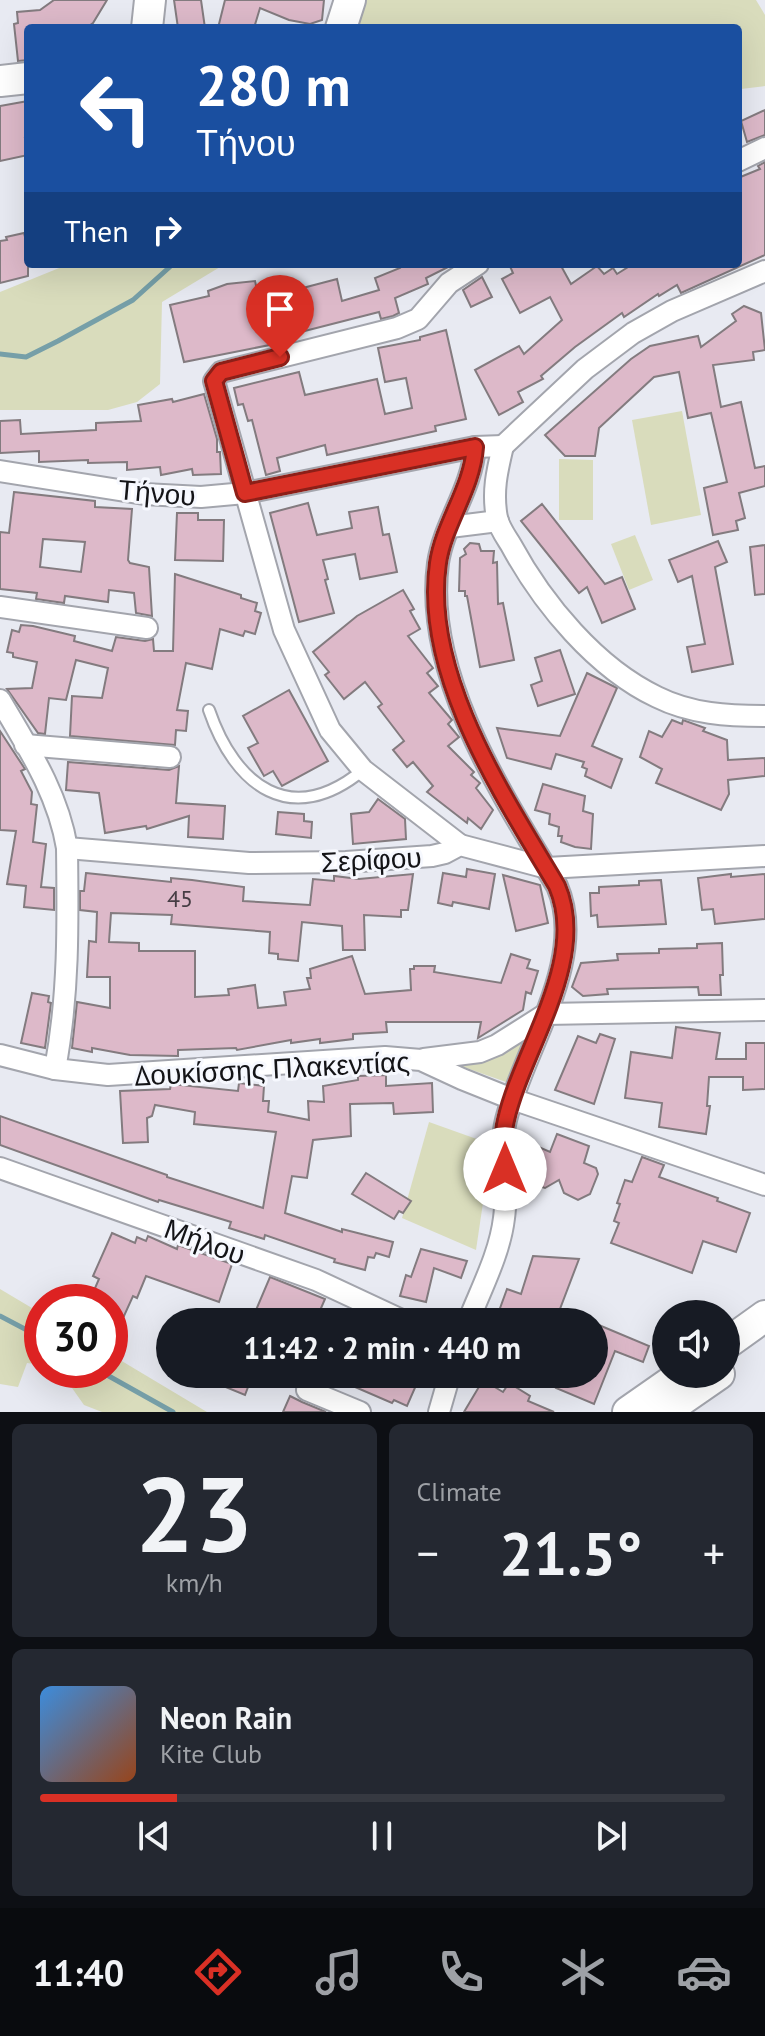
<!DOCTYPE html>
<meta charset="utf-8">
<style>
:root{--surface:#171b24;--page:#242831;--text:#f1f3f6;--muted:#9ea1a6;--line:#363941;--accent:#d93025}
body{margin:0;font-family:"PT Sans",sans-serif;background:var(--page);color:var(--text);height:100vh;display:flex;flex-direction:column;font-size:30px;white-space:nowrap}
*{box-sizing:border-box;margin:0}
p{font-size:26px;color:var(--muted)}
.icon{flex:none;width:44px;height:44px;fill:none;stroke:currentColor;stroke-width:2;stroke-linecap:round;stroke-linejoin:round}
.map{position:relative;height:1412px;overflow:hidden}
.drawer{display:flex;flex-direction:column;gap:12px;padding:12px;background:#0d0f14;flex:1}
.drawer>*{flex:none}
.guide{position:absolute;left:24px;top:24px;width:718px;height:244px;border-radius:8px;box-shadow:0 8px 32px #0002;background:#1a4fa0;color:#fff;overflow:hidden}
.tools{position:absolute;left:652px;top:1300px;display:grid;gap:16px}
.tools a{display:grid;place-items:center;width:88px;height:88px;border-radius:50%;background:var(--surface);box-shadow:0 8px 32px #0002;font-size:40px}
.speed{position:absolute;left:24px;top:1284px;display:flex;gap:16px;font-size:40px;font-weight:700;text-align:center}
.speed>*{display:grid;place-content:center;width:104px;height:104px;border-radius:50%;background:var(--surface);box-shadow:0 8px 32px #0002;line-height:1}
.speed .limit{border:12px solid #d22;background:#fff;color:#111}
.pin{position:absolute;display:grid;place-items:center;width:68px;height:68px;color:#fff;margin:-82px -34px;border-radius:50% 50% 50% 0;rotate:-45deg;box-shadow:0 0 8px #0007}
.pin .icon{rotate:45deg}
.me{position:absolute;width:88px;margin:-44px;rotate:0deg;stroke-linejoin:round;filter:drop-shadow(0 0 6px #0008)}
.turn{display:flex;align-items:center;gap:28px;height:168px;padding:0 40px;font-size:36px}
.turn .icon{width:104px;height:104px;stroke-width:2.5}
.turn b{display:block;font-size:56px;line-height:68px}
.then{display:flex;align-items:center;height:76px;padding:0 40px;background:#0003;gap:16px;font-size:30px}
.big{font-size:60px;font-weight:700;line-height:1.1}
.drawer .tile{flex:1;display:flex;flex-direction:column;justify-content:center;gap:12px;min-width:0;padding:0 28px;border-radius:12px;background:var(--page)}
.drawer .dial{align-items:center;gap:0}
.dial b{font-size:104px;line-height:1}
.song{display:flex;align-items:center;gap:24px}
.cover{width:96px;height:96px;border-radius:12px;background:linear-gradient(135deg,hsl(210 70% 55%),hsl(20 70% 35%))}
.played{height:8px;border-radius:4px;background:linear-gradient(90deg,var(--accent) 20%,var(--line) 20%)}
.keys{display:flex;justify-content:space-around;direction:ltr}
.heat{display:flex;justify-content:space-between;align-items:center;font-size:44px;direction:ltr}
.drawer .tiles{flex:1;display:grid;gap:12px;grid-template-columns:1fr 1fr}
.tile:last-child{grid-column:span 2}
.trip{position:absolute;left:156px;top:1308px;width:452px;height:80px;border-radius:40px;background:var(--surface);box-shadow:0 8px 32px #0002;font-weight:700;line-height:80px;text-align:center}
.tabs{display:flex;height:128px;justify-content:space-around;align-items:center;background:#090b0e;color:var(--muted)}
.tabs .icon{width:56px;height:56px}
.tabs .active{color:var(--accent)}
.tabs b{font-size:36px;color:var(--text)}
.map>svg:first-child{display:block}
.green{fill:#d9dcbc}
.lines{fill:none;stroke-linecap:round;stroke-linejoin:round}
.stream{stroke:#769fa8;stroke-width:5}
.building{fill:#ddb9c9;stroke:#837b7f;stroke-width:2;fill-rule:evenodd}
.lane-casing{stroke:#a3a5ad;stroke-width:14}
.street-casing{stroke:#a3a5ad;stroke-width:24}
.secondary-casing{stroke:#a3a5ad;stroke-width:34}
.lane{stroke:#fff;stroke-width:10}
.street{stroke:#fff;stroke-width:20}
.secondary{stroke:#fff;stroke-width:30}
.route-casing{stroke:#8d1f18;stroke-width:20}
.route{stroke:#d93025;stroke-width:14}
.labels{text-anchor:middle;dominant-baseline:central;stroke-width:6;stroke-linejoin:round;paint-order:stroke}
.number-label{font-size:24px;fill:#463d44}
.street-label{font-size:28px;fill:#141417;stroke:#f6f8fe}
</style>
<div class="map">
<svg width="765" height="1412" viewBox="0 0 765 1412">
<rect width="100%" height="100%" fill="#e8eaf2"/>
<g class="green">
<polygon points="364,0 756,0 765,15 765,86 741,89 738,96 738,28 357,28"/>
<polygon points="69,264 225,264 162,302 160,384 137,402 108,410 0,410 0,292"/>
<polygon points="682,411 701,515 651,525 632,420"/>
<polygon points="559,459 593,460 593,520 559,520"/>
<polygon points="635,535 653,580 629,590 611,544"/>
<polygon points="522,1043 506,1082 455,1064 494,1057"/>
<polygon points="429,1122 485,1142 484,1196 476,1250 402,1218"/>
<polygon points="0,1289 42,1314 42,1365 27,1363 18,1387 0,1384"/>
<polygon points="110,1354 207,1412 102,1412 84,1405 72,1388 51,1370 110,1370"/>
</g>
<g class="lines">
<g class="stream">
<polyline points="0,354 26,357 58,341 133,300 173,264"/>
<polyline points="0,1316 42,1338"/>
<polyline points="98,1370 173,1412"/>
</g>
</g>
<g class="building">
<polygon points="54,0 107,0 93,23 86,28 28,28 28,60 18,61 14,24 18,23 17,12 40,10"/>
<polygon points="174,0 201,0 205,28 178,28"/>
<polygon points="225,0 324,0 322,20 310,24 289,20 260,8 254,28 218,28"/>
<polygon points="28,101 28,138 25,138 28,155 0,161 0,106"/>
<polygon points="765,110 765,135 747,142 741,121"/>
<polygon points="765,162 765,255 681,293 677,285 659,296 658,294 624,317 622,313 575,347 541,376 543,379 518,392 523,402 499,415 475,370 519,346 524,354 562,320 550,297 520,313 502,279 513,273 509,264 560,264 571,284 597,266 604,274 613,268 617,274 633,264 738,264 738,178 760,169 758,166"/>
<polygon points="24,233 28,248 28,276 0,283 0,241 7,240 6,237"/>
<polygon points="399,264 454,264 426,278 428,284 395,298 399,313 393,316 381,319 379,312 289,335 290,341 184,362 170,305 209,296 208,291 227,284 255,281 257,290 274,287 276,295 337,279 342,301 379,290 375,278 400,268"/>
<polygon points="482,277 492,297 471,307 463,290"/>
<polygon points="744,306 761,313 765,350 753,352 754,360 713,365 721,407 741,402 755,468 765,466 765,486 739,493 745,518 736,521 738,530 713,535 704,488 727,482 711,413 688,418 679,372 654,377 599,428 595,456 565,456 545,435 631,359 650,346 698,336 701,347 736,321 732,314"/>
<polygon points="446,330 466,419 435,426 436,431 327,455 325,445 277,458 280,471 266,475 252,420 248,421 243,404 238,405 234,388 299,372 305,395 377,379 385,414 412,408 406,378 385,382 378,348 420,340 420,337"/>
<polygon points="204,394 217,439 217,452 220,452 221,474 193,475 192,469 161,475 160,467 127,470 127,462 88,463 88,460 39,462 39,451 0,453 0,421 20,420 21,434 96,430 96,423 141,421 138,405 172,399 173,402"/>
<path d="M14 492 95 501V507L132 509 128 560 130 563 149 567 152 616 136 613 134 593 109 590 108 602 65 596 64 603 36 599 37 593 0 589V532L9 533ZM43 539 85 542 81 572 40 567Z"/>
<polygon points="308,503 317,535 352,528 349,512 378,507 383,535 389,534 397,572 360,579 355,554 323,560 328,579 325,580 334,613 299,622 270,513"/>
<polygon points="542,504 605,584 622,577 635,609 602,623 587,587 579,593 521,521"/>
<polygon points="177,513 198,513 198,520 224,520 223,561 175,560"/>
<polygon points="718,541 727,562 715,567 733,664 692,672 687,647 705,644 692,576 678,582 669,560"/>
<polygon points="470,543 479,544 481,551 494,551 493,563 497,562 498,604 503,603 514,660 480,667 467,596 465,596 465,591 459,591 460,558 466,554 464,549"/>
<polygon points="765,545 765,594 755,595 750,547"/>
<polygon points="175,574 241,595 241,598 257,603 255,611 261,613 255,634 245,631 243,636 220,629 212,669 186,663 177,710 188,711 186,731 176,730 175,745 70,736 72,696 102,698 108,668 76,660 66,700 49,698 45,734 38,733 7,689 32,688 37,662 13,657 13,653 7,652 12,630 19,632 21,625 33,626 75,636 74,641 112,651 116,637 145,641 153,639 154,651 173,651"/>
<polygon points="403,590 414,609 410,611 420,629 408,636 433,668 427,673 438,686 429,693 452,720 448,724 459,737 448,746 474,772 471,775 480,783 476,788 493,810 481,829 468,818 467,823 427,792 433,786 413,762 407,767 393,750 404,741 378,707 382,704 365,682 344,699 325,675 329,672 313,652 357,616"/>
<polygon points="560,650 575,694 538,706 531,685 542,681 535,658"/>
<polygon points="587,673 617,688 592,746 622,759 611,788 585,776 587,769 582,767 584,762 556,754 551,769 507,758 497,728 560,736"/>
<polygon points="289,690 328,761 282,786 273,771 264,776 248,748 258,743 243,716"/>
<polygon points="672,720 682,724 683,720 705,728 703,731 727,740 728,760 765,758 765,776 728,780 729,794 721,810 656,783 662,769 640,757 649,731 662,737"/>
<polygon points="0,731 25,769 21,771 32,792 31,804 37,805 33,842 46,844 41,887 54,888 54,910 24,907 26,886 7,884 16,831 0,830"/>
<polygon points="68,762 169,770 179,766 176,803 225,806 223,839 188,837 189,816 147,829 146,826 105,833 99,793 66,790"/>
<polygon points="543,784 585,796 583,811 593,814 591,849 575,847 561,842 562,836 558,836 559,827 549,824 550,814 535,810"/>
<polygon points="378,799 405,819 406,839 353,844 351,814 369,812"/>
<polygon points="278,812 304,814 304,821 312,822 311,838 276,834"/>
<polygon points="467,869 495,874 489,909 453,902 452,906 438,903 443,873 466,877"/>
<polygon points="86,873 171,882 171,878 192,880 244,887 243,901 310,905 313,879 334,881 334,876 359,879 413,874 408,910 401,910 401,917 364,915 365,950 343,950 342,926 302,922 298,961 278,959 278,954 269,953 270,932 171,924 172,915 111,913 109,942 139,943 139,951 195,951 195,997 229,995 228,989 255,985 258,1008 286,1005 284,992 310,989 307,978 311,978 310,969 352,956 365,994 411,990 410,969 414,969 414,966 435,966 434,972 501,983 511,954 530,960 527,968 538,971 531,994 526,992 523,1010 478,1038 481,1022 386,1022 387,1032 353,1034 353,1039 320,1043 320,1039 291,1043 291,1040 237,1050 236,1048 178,1050 178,1056 130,1055 92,1048 92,1052 72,1048 77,1002 110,1008 110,977 87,977 89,941 96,942 97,912 80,910 80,891 84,891"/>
<polygon points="731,874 731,877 765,874 765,919 715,924 713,909 702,910 698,878"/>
<polygon points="503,875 540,885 548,923 516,931"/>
<polygon points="661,880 666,924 598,927 597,915 591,916 590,893 599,893 599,887 639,885 639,881"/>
<polygon points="722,943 723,975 720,975 721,995 699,995 698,987 607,989 608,994 583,996 572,987 581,963 618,960 617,954 659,953 659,949 697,948 697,944"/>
<polygon points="32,993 49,996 48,1002 51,1003 45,1048 21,1043"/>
<polygon points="676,1027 720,1033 716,1059 746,1059 746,1043 765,1043 765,1089 743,1090 743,1077 709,1077 707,1106 710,1106 706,1134 659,1127 662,1103 625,1098 631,1052 672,1058"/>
<polygon points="600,1034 615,1039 594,1104 555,1090 578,1036 596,1043"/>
<polygon points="386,1075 386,1086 432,1083 433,1112 394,1114 393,1103 350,1104 351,1136 313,1140 307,1178 292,1176 285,1213 342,1232 342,1229 393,1242 389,1257 376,1253 374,1258 368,1257 365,1270 334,1262 335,1259 265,1235 264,1239 229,1228 231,1222 159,1200 158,1202 0,1145 0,1116 167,1175 167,1177 263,1208 276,1132 194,1124 195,1112 155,1105 152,1116 147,1118 148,1142 123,1143 120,1091 170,1089 171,1084 238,1091 239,1083 264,1086 263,1101 269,1101 268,1112 309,1120 308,1101 324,1102 323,1086 358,1080 358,1076"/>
<polygon points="557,1134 589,1146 584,1163 596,1168 598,1174 590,1194 578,1200 564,1193 559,1180 545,1188 535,1185 527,1175 533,1162 527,1154 539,1147 550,1152"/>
<polygon points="642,1157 664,1165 659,1177 718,1198 717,1201 750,1213 736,1252 703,1241 692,1273 611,1243 619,1223 614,1221 620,1204 617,1203 625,1180 632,1182"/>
<polygon points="366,1173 411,1201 403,1213 399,1211 394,1219 352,1194"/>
<polygon points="112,1233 135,1243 137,1237 146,1241 148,1236 177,1249 178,1245 232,1264 219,1302 146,1276 137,1298 133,1296 124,1316 110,1310 110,1302 96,1302 98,1298 92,1295 99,1279 93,1276"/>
<polygon points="421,1249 467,1261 461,1278 434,1268 426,1302 400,1296 406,1275 411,1277"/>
<polygon points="533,1256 579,1259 555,1322 495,1322 507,1289 521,1294"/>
<polygon points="270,1277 325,1299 315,1322 272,1322 262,1318 264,1314 256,1310"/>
<polygon points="594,1323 649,1346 643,1362 615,1351 594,1404 556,1388 562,1374 594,1374"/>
<polygon points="194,1374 253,1374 245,1395"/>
<polygon points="325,1374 421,1374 407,1406 394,1400 392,1403"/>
<polygon points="483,1380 503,1392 509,1383 530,1396 528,1401 554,1412 464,1412"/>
<polygon points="290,1396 302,1402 326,1412 283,1412"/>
</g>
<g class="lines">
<g class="lane-casing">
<path id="lane" d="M209 710C235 786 291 829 363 770"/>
</g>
<g class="street-casing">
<g id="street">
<polyline points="738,161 765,148"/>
<path d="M503 446C497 471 492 492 497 518 499 527 506 537 511 545 543 604 596 668 657 697 691 714 728 716 765 716"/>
<polyline points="503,446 585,369 633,333 672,311 765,271"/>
<polyline points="0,471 144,494 201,497 245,493 475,447 503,446"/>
<polyline points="450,527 498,521"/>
<polyline points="0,607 147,628"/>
<path d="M0 700C28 748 58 793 67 848 68 923 69 995 55 1069"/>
<polyline points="25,745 170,757"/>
<polyline points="460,845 363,770 330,730 284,630 214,381 221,372 397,328 418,319 449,283 478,264"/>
<polyline points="67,848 249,863 346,862 432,856 445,853 460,845 547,868 765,856"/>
<polyline points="0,1055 55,1069 108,1075 385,1057 421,1060 462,1079 512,1099 765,1185"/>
<polyline points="424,1059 480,1052 497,1045 546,1014 765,1010"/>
<polyline points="0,1168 316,1280 406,1322"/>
<path d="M468 1322C481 1289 500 1253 504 1218 509 1185 498 1152 506 1120 523 1049 589 959 557 886 502 795 423 674 438 563 444 523 472 489 475 447"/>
<polyline points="307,1390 360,1412"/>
<polyline points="439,1412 450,1374"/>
</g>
</g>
<g class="secondary-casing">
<g id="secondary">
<polyline points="147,28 150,0"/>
<polyline points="341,28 350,0"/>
<polyline points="0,81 28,78"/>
<polyline points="726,1344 765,1316"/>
<polyline points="628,1412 681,1375"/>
<polyline points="664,1412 719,1374"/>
</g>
</g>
<use href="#lane" class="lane"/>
<use href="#street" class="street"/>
<use href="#secondary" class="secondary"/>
</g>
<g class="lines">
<g class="route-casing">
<path id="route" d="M280 357 221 372 214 381 245 493 475 447C472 489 444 523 438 563 422 674 503 795 557 886 589 960 522 1049 506 1120 502 1136 503 1153 505 1169"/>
</g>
<use href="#route" class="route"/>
</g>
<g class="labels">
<g class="number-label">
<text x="180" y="898">45</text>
</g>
<g class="street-label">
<text transform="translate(157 492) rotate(5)">Τήνου</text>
<text transform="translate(371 859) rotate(-3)">Σερίφου</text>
<text transform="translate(272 1068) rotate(-3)">Δουκίσσης Πλακεντίας</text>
<text transform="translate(205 1241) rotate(20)">Μήλου</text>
</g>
</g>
</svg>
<div class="tools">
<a><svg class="icon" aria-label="sound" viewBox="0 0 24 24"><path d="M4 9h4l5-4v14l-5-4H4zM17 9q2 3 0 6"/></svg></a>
</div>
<div class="speed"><div class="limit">30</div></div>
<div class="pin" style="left:280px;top:357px;background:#d93025"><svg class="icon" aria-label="arrive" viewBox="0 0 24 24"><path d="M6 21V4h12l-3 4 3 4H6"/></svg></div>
<svg class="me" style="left:505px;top:1169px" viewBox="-20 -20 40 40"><circle r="19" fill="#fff"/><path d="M0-13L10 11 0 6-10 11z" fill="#d93025"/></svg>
<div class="trip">11:42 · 2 min · 440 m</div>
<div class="guide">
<div class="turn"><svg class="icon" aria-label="left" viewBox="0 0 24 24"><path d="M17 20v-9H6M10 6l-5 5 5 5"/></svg><div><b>280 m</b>Τήνου</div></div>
<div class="then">Then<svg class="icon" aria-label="right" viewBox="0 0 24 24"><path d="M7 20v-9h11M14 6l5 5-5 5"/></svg></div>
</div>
</div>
<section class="drawer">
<div class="tiles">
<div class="tile dial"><b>23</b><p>km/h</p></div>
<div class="tile"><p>Climate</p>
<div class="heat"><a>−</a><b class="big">21.5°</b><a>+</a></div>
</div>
<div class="tile">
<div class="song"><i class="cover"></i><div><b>Neon Rain</b><p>Kite Club</p></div></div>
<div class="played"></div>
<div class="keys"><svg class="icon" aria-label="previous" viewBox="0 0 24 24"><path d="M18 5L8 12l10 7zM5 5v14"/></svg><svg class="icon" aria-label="pause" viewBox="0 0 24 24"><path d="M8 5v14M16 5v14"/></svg><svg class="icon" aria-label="next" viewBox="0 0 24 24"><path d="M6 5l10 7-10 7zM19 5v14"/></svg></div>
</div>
</div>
</section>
<nav class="tabs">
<b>11:40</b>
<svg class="icon active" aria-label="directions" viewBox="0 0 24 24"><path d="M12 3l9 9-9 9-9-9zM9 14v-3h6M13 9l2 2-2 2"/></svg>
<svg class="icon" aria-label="music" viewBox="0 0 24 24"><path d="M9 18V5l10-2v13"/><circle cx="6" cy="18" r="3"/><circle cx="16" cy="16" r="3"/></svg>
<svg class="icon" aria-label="phone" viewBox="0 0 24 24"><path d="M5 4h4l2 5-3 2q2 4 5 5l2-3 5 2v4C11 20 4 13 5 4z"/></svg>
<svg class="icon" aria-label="climate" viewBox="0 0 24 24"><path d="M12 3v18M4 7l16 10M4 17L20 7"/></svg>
<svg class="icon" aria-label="car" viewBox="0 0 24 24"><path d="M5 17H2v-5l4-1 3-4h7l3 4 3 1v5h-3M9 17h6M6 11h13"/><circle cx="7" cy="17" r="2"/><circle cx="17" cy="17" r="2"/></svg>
</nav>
